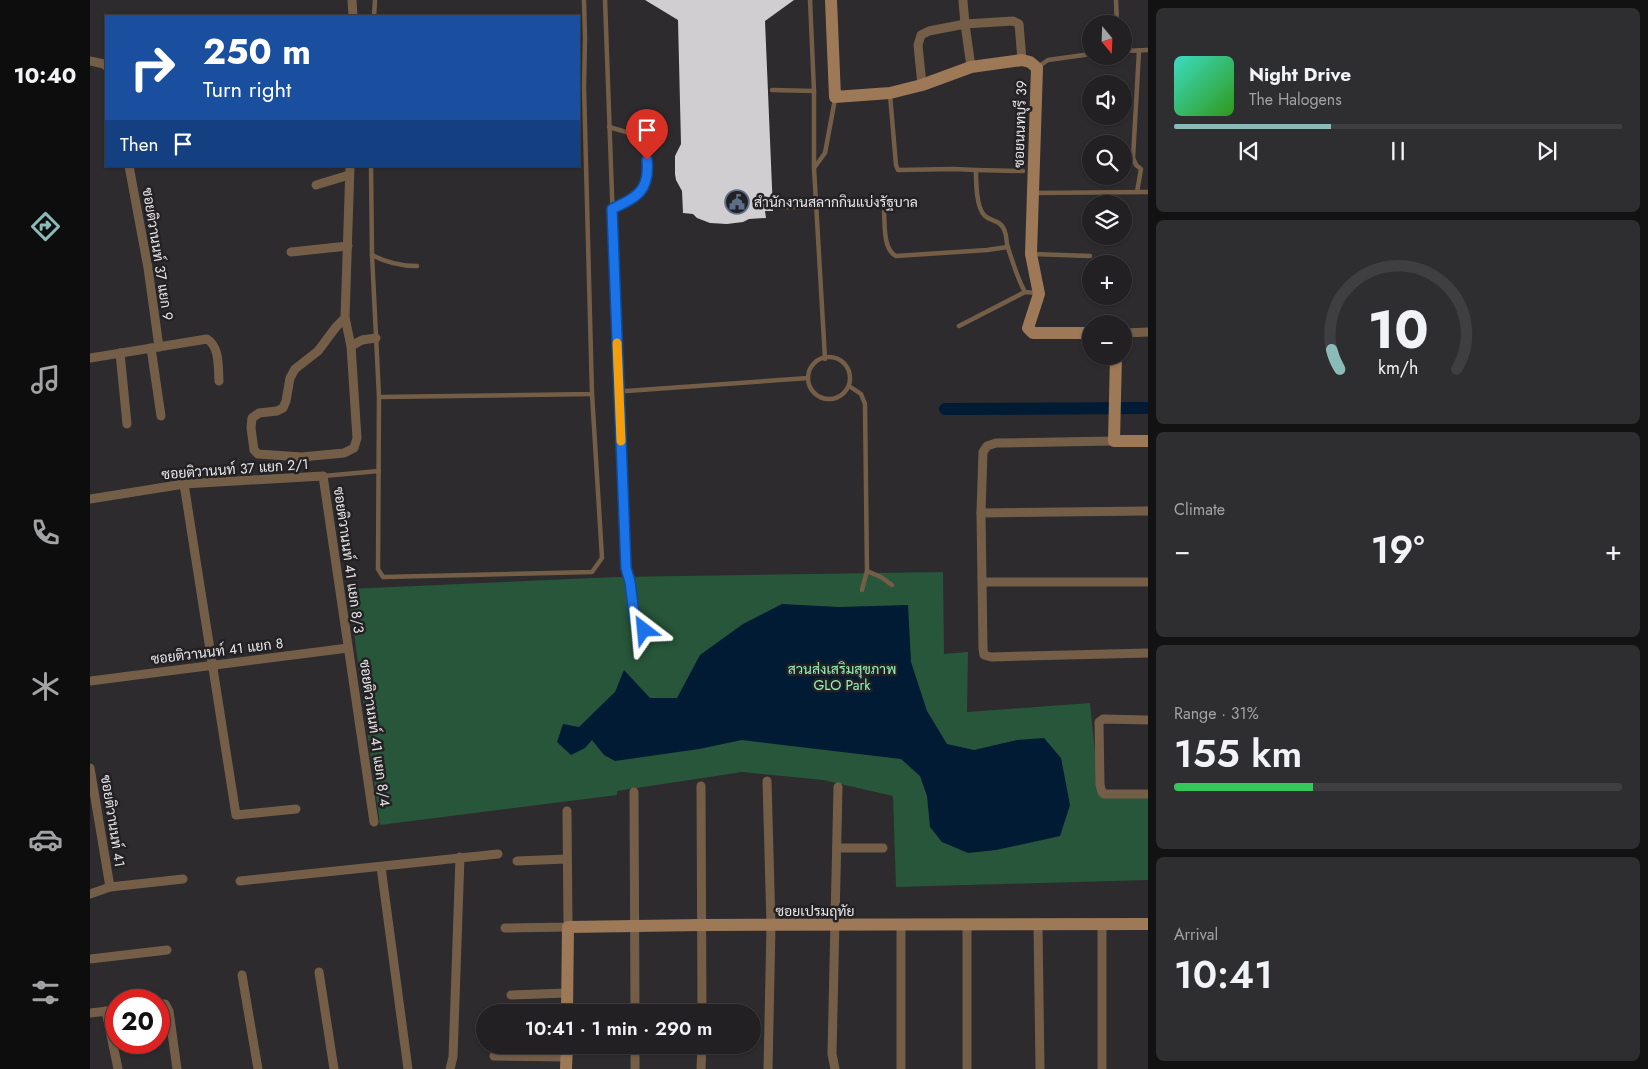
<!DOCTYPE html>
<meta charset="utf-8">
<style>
:root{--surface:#222022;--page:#2e2d2f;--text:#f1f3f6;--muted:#a2a3a5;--line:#3f3e40;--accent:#8bbbb9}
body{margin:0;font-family:Jost,Sarabun,sans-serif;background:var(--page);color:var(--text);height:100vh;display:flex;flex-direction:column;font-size:19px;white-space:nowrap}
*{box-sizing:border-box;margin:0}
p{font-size:16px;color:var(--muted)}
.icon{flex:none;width:28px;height:28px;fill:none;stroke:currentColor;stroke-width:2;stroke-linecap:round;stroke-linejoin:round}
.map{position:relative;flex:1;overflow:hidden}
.sheet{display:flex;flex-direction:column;gap:8px;padding:8px;background:#131213;width:500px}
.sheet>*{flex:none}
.guide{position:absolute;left:15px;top:15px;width:475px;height:152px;border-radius:0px;box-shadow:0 1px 4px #0004,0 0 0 1px var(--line);background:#1a4fa0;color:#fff;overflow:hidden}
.needle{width:32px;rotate:161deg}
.fabs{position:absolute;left:992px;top:15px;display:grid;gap:10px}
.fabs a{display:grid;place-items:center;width:50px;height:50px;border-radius:50%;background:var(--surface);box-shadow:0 1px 4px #0004,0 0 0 1px var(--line);font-size:25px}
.speed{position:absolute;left:15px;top:989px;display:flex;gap:10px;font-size:25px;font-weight:700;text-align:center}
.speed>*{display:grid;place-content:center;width:65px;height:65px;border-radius:50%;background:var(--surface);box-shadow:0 1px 4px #0004,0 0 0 1px var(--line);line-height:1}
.speed .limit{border:8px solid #d22;background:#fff;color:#111}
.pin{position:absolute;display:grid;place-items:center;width:42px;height:42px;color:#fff;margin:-51px -21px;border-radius:50% 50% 50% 0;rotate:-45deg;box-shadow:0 0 5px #0007}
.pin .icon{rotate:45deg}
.me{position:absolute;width:55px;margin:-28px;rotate:331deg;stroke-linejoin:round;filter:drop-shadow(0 0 4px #0008)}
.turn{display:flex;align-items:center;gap:18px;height:105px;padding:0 15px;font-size:22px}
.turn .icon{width:65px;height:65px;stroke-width:2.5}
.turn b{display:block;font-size:35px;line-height:42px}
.then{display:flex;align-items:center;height:48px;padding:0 15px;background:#0003;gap:10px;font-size:19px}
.big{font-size:38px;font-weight:600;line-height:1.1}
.sheet .card{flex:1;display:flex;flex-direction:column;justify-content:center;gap:8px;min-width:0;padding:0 18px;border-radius:8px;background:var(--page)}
.sheet .dial{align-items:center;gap:0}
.dial svg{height:130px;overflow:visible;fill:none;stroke:var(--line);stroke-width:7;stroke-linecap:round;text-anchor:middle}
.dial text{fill:var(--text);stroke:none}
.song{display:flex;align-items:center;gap:15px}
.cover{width:60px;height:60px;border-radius:8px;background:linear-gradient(135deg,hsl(170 70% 55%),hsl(110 70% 35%))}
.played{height:5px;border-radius:2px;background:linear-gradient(90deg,var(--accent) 35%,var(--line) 35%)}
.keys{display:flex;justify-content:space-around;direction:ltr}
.heat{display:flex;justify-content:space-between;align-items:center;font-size:28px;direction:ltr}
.charge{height:8px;border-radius:4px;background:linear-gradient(90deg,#34c759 31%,var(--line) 0)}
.trip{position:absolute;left:386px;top:1004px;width:285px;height:50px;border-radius:25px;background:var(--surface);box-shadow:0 1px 4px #0004,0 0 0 1px var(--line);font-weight:600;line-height:50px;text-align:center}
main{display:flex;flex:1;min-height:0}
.tab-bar{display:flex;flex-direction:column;width:90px;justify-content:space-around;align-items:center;background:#0e0d0e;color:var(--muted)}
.tab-bar .icon{width:35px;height:35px}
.tab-bar .on{color:var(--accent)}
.tab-bar b{font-size:22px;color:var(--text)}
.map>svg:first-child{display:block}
.green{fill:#27563a}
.water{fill:#011b34}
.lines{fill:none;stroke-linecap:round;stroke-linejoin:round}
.canal{stroke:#011b34;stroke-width:12}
.building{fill:#d0ced1}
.lane{stroke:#755e48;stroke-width:4.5}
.street{stroke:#755e48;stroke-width:9}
.secondary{stroke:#9e7957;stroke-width:12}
.route-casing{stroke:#114b97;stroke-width:12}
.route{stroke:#1a73e8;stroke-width:9}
.slow{stroke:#f59e0b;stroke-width:9}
.labels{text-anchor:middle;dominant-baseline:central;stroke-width:5;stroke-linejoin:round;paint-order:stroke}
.street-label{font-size:14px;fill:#e8e7e8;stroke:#232124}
.poi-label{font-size:14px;fill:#e8e7e8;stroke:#232124;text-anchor:start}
.park-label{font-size:14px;fill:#91f6b8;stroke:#232124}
</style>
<main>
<nav class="tab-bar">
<b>10:40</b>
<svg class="icon on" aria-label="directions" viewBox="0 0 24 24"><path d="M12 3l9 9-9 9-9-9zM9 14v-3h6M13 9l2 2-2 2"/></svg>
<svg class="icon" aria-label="music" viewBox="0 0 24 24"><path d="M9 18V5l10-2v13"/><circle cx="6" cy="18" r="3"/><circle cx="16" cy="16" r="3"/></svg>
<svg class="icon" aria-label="phone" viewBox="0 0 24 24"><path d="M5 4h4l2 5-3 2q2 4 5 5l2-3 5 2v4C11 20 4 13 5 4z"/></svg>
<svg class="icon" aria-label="climate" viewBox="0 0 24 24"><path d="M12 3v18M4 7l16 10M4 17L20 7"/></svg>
<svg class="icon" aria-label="car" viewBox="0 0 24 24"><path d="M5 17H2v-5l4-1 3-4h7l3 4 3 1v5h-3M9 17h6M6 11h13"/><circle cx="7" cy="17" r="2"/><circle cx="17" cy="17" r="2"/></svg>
<svg class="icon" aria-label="filters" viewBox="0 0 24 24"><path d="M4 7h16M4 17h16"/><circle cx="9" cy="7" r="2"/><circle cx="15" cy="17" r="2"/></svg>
</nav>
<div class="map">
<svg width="1058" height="1069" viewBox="0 0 1058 1069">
<rect width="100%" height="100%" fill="#2d2b2d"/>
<polygon class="green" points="853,572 854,654 878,652 877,712 1000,703 1009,794 1058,795 1058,880 806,887 803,796 733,780 652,772 527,791 527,795 290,825 258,589 526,577"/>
<polygon class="water" points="692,604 749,607 818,605 821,662 837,711 857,744 884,750 927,740 954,738 971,758 980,805 970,836 906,850 878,853 852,842 840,827 837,796 830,776 811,759 652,740 609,749 525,761 514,755 502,740 495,748 481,755 467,742 473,724 489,727 525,692 534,670 560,698 587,698 610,655 653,624"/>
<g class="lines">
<polyline class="canal" points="855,409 1058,408"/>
</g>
<polygon class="building" points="555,0 704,0 675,21 683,211 675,211 676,218 659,219 653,222 637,224 620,223 607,218 603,214 593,213 592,191 586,180 585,174 585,156 591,144 588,20"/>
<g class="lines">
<g class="lane">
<polyline points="515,0 529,390 536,391 718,378"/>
<polyline points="720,0 724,91 724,168"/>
<polyline points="1026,0 1027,24"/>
<polyline points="284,16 285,0"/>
<polyline points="1034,51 1058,50"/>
<polyline points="948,67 958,60 1001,54"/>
<polyline points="682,90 724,91"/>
<path d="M800 95 806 165 808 170 864 169 886 170C886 182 886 208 895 216 903 223 911 219 915 232 917 237 916 243 918 248 923 262 927 278 935 292L947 293"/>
<polyline points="519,127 543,134 553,148 557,160 558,176 550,191 543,199 522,209"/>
<polyline points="281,166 282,255 289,397 502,394 494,87 495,38 494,0"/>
<polyline points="886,170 933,171"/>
<polyline points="1047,192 1051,169 1046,165 1043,158 1049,51"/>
<polyline points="944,193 1058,192"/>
<polyline points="688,207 726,207"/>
<path d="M794 212C795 225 793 250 806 256L897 250 918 247"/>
<polyline points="942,254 1000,256"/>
<path d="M282 255C297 263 310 266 327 266"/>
<polyline points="869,326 935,292"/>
<circle cx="739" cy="378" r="21"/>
<polyline points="735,359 724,168 735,153 745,99"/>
<polyline points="759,386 771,394 775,404 777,571 772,590"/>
<polyline points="529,390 535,568 540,582 545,622 554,630"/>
<polyline points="289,397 288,569 293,577 502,572 512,558 502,394"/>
<polyline points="233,476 289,471"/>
<polyline points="777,571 791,577 802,585"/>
</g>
<g class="street">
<polyline points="262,0 263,16"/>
<polyline points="873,1 875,24 923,21 929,24 932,60"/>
<polyline points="0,61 14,64 16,66"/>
<polyline points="832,85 828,45 831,35 839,31 875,24 881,67"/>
<polyline points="39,166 58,268 69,347"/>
<polyline points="260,166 255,318 261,346"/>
<polyline points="226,185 259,175"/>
<polyline points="201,252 258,246"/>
<polyline points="255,318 246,327 228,351 205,369 200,378 196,401 193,408 187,411 169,413 162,418 161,428 164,450 168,454 212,457 254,453 264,448 267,438 261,346 272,340 286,338"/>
<polyline points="1034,333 1058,332"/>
<polyline points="61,348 71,416"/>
<polyline points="30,353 37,424"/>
<path d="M0 358 117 339C130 347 128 367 129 381"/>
<polyline points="1024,441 906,443 897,446 893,452 891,513 893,649 894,655 901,657 1058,653"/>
<polyline points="94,484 146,815 206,809"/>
<polyline points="0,499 94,484 233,476 284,822"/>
<polyline points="891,513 1058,511"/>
<polyline points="893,582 1058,582"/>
<polyline points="0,681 258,648"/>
<polyline points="1058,720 1013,719 1009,722 1010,785 1012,792 1014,794 1058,794"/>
<polyline points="0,768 20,887"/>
<polyline points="677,781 681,926 678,1069"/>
<polyline points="611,786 612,1012"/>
<polyline points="544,792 545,1012"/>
<polyline points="747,848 793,848"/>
<polyline points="427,861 477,859"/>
<polyline points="291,867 318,1069"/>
<polyline points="150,881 408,854"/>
<polyline points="0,894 20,887 93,879"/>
<polyline points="811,925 811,1069"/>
<polyline points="948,925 950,1069"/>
<polyline points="415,928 478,927 477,811"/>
<polyline points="0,959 77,950"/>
<polyline points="229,972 244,1069"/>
<polyline points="152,975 168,1069"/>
<polyline points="421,995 477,993"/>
<polyline points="69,1004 75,1004 79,1011 87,1069"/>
<polyline points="16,1011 28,1069"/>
<polyline points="0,1013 26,1010"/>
<polyline points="545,1045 545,1069"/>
<polyline points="404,1056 476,1057"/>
<polyline points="360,1069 363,1057 370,857"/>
<polyline points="611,1069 612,1045"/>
<polyline points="745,1069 742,1054 748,787"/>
<polyline points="877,1069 877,925"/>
<polyline points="1012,1069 1012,925"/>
</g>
<g class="secondary">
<polyline points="741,0 745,97 800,93 832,85 881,67 932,60 940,62 947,68 941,254 949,294 938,328 943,333 1001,333"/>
<polyline points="1026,356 1024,441 1058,441"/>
<polyline points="477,1012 478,927 612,925 1058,924"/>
<polyline points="476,1069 477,1045"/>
</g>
</g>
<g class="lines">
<g class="route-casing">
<path id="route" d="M554 630 545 622 540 582 536 568 522 209C547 197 560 191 557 160"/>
</g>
<use href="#route" class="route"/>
<polyline class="slow" points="527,343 531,441"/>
</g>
<defs>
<g id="civic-ring" transform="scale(1.25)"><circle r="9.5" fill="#232124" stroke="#5c6f8a" stroke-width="1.5"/><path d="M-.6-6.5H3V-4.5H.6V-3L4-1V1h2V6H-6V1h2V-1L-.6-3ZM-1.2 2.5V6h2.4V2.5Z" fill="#5c6f8a"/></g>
</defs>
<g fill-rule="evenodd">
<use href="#civic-ring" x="647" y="202"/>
</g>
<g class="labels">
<g class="street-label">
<text transform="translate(930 124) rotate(-88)">ซอยนนทบุรี 39</text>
<text transform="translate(68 254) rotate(81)">ซอยติวานนท์ 37 แยก 9</text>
<text transform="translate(145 469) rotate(-4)">ซอยติวานนท์ 37 แยก 2/1</text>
<text transform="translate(259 560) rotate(82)">ซอยติวานนท์ 41 แยก 8/3</text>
<text transform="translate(127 651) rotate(-7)">ซอยติวานนท์ 41 แยก 8</text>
<text transform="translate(285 733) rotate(82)">ซอยติวานนท์ 41 แยก 8/4</text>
<text transform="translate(23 821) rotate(81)">ซอยติวานนท์ 41</text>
<text x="725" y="911">ซอยเปรมฤทัย</text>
</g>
<g class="poi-label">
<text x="664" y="202">สำนักงานสลากกินแบ่งรัฐบาล</text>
</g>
<g class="park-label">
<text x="752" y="669">สวนส่งเสริมสุขภาพ<tspan x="752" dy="16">GLO Park</tspan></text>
</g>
</g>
</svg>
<div class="fabs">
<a><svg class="needle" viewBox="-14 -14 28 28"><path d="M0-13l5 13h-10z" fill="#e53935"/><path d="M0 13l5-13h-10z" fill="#a2a3a5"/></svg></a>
<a><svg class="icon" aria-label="sound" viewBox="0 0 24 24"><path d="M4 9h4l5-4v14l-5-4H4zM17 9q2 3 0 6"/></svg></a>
<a><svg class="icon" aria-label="search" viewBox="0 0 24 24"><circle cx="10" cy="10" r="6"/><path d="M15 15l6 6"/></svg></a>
<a><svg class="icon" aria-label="layers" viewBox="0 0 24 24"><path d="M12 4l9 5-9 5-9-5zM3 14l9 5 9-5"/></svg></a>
<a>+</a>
<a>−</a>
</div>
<div class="speed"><div class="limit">20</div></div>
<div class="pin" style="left:557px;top:160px;background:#d93025"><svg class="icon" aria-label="arrive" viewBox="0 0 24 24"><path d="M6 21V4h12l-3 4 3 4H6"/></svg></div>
<svg class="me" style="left:554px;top:630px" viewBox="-20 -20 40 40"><path d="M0-17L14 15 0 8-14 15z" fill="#1a73e8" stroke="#fff" stroke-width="4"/></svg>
<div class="trip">10:41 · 1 min · 290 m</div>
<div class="guide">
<div class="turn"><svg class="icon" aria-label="right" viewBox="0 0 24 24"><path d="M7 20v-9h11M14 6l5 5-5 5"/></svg><div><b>250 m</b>Turn right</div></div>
<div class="then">Then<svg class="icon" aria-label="arrive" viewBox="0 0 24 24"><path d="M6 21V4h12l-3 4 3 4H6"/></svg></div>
</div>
</div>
<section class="sheet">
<div class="card">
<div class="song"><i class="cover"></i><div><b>Night Drive</b><p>The Halogens</p></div></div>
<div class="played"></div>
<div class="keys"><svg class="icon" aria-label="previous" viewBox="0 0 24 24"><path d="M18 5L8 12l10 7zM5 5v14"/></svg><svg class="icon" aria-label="pause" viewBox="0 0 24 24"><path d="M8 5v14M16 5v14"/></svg><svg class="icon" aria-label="next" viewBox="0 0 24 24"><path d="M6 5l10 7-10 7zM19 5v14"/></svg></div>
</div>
<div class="card dial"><svg viewBox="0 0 100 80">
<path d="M14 69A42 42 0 1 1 86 69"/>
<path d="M14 69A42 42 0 0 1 9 57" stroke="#8bbbb9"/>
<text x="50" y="56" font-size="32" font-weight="700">10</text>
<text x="50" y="72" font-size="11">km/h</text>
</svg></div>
<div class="card"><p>Climate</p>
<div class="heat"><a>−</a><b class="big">19°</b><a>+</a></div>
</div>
<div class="card"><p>Range · 31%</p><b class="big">155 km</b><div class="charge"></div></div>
<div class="card"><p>Arrival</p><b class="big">10:41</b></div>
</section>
</main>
